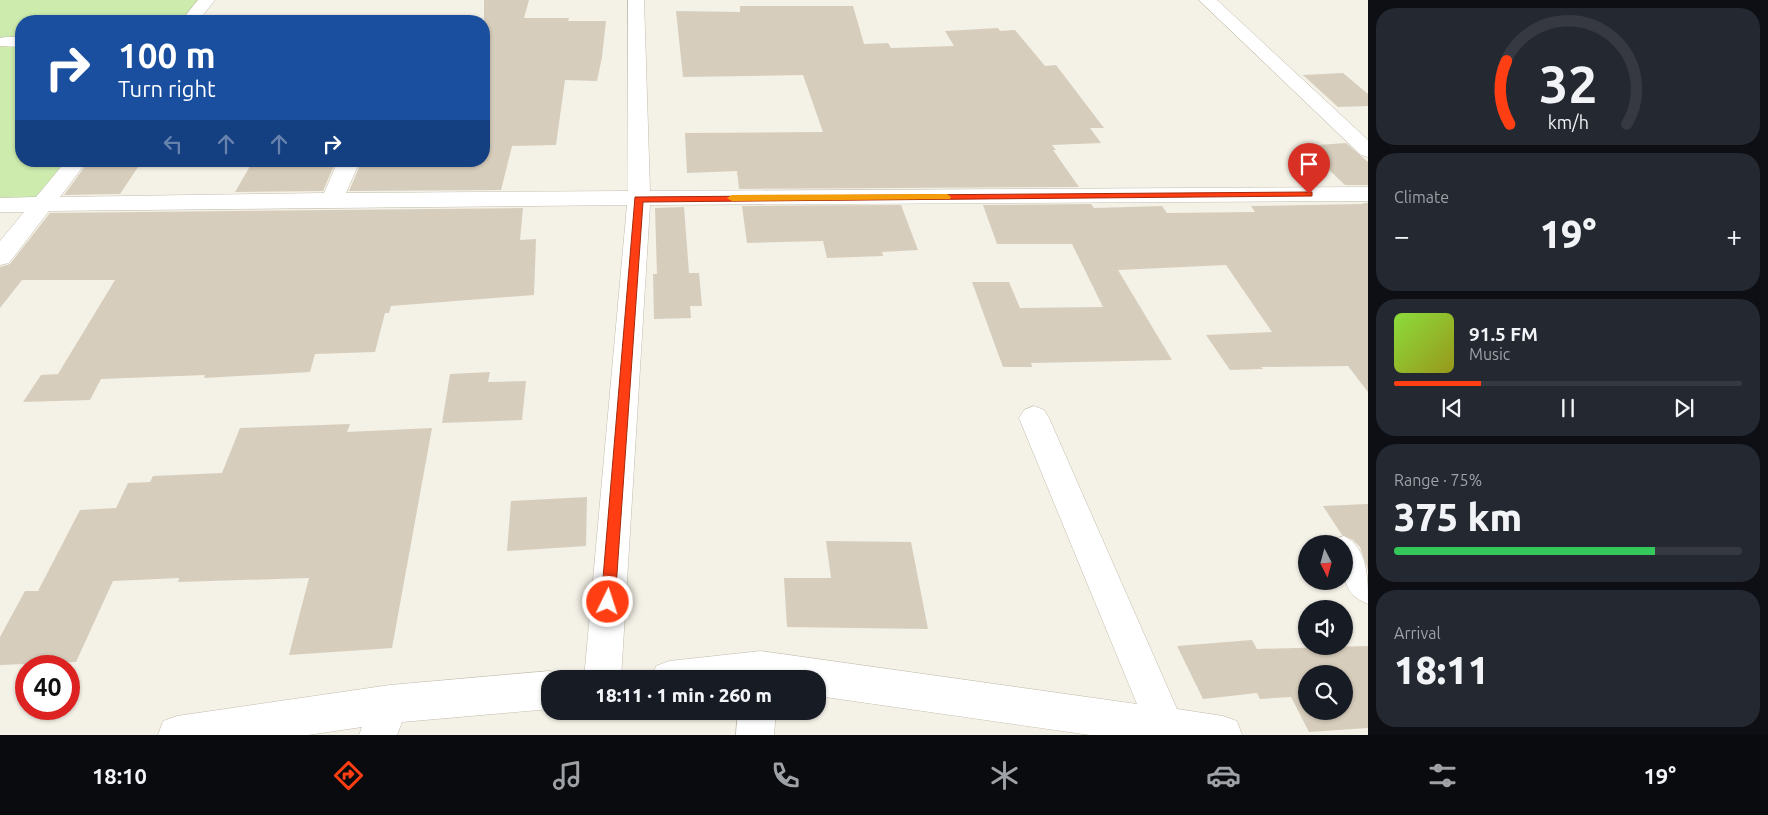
<!DOCTYPE html>
<meta charset="utf-8">
<style>
:root{--surface:#171b24;--page:#242831;--text:#f1f3f6;--muted:#9ea1a6;--line:#363941;--accent:#ff3e13}
body{margin:0;font-family:Ubuntu,sans-serif;background:var(--page);color:var(--text);height:100vh;display:flex;flex-direction:column;font-size:19px;white-space:nowrap}
*{box-sizing:border-box;margin:0}
p{font-size:16px;color:var(--muted)}
.icon{flex:none;width:28px;height:28px;fill:none;stroke:currentColor;stroke-width:2;stroke-linecap:round;stroke-linejoin:round}
.map{position:relative;flex:1;overflow:hidden}
.side{display:flex;flex-direction:column;gap:8px;padding:8px;background:#0d0f14;width:400px}
.side>*{flex:none}
.top-card{position:absolute;left:15px;top:15px;width:475px;height:152px;border-radius:20px;box-shadow:0 1px 4px #0004;background:#1a4fa0;color:#fff;overflow:hidden}
.needle{width:32px;rotate:174deg}
.fabs{position:absolute;left:1298px;top:535px;display:grid;gap:10px}
.fabs a{display:grid;place-items:center;width:55px;height:55px;border-radius:50%;background:var(--surface);box-shadow:0 1px 4px #0004;font-size:25px}
.speed{position:absolute;left:15px;top:655px;display:flex;gap:10px;font-size:25px;font-weight:700;text-align:center}
.speed>*{display:grid;place-content:center;width:65px;height:65px;border-radius:50%;background:var(--surface);box-shadow:0 1px 4px #0004;line-height:1}
.speed .limit{border:8px solid #d22;background:#fff;color:#111}
.pin{position:absolute;display:grid;place-items:center;width:42px;height:42px;color:#fff;margin:-51px -21px;border-radius:50% 50% 50% 0;rotate:-45deg;box-shadow:0 0 5px #0007}
.pin .icon{rotate:45deg}
.me{position:absolute;width:55px;margin:-28px;rotate:4deg;stroke-linejoin:round;filter:drop-shadow(0 0 4px #0008)}
.turn{display:flex;align-items:center;gap:18px;height:105px;padding:0 20px;font-size:22px}
.turn .icon{width:65px;height:65px;stroke-width:2.5}
.turn b{display:block;font-size:35px;line-height:42px}
.lanes{display:flex;align-items:center;height:48px;padding:0 20px;background:#0003;justify-content:center;gap:25px;direction:ltr}
.lanes .off{opacity:.35}
.big{font-size:38px;font-weight:800;line-height:1.1}
.side .card{flex:1;display:flex;flex-direction:column;justify-content:center;gap:8px;min-width:0;padding:0 18px;border-radius:20px;background:var(--page)}
.side .dial{align-items:center;gap:0}
.dial svg{height:130px;overflow:visible;fill:none;stroke:var(--line);stroke-width:7;stroke-linecap:round;text-anchor:middle}
.dial text{fill:var(--text);stroke:none}
.song{display:flex;align-items:center;gap:15px}
.cover{width:60px;height:60px;border-radius:8px;background:linear-gradient(135deg,hsl(90 70% 55%),hsl(60 70% 35%))}
.played{height:5px;border-radius:2px;background:linear-gradient(90deg,var(--accent) 25%,var(--line) 25%)}
.keys{display:flex;justify-content:space-around;direction:ltr}
.heat{display:flex;justify-content:space-between;align-items:center;font-size:28px;direction:ltr}
.charge{height:8px;border-radius:4px;background:linear-gradient(90deg,#34c759 75%,var(--line) 0)}
.trip{position:absolute;left:541px;top:670px;width:285px;height:50px;border-radius:20px;background:var(--surface);box-shadow:0 1px 4px #0004;font-weight:800;line-height:50px;text-align:center}
.tab-bar{display:flex;height:80px;justify-content:space-around;align-items:center;background:#090b0e;color:var(--muted)}
.tab-bar .icon{width:35px;height:35px}
.tab-bar .current{color:var(--accent)}
.tab-bar b{font-size:22px;color:var(--text)}
main{display:flex;flex:1;min-height:0}
.map>svg:first-child{display:block}
.green{fill:#cdebad}
.building{fill:#d7cdbc;fill-rule:evenodd}
.lines{fill:none;stroke-linecap:round;stroke-linejoin:round}
.minor-casing{stroke:#c3bcac;stroke-width:1}
.minor{fill:#fff;fill-rule:evenodd}
.route{fill:#ff3e13;stroke:#a6280c}
.slow{fill:#f59e0b}
</style>
<main>
<div class="map">
<svg width="1368" height="735" viewBox="0 0 1368 735">
<rect width="100%" height="100%" fill="#f4f1e7"/>
<polygon class="green" points="0,0 208,0 191,21 21,21 21,161 78,161 42,205 0,205"/>
<g class="building">
<polygon points="484,0 529,0 524,18 569,18 568,21 606,21 602,57 597,81 565,80 556,145 512,146 501,190 349,191 362,161 484,161"/>
<polygon points="740,6 853,6 864,44 888,43 891,48 954,46 945,31 998,28 1000,31 1015,30 1045,66 1056,65 1104,128 1090,128 1101,143 1052,145 1056,150 1053,150 1079,187 739,189 737,171 687,173 685,133 823,132 803,75 683,77 676,11 740,12"/>
<polygon points="1343,73 1368,94 1368,106 1338,107 1303,75"/>
<polygon points="1346,143 1368,162 1368,185 1345,185 1304,146"/>
<polygon points="89,161 142,161 120,194 64,195"/>
<polygon points="253,161 336,161 323,191 235,192"/>
<polygon points="1363,203 1368,203 1368,392 1348,366 1261,367 1263,369 1230,370 1206,335 1272,332 1226,265 1118,270 1172,360 1031,363 1032,367 1003,367 972,282 1009,282 1020,308 1103,307 1072,244 997,244 983,205 1091,204 1094,208 1162,206 1167,213 1255,212 1251,206 1364,204"/>
<polygon points="901,205 918,250 882,252 883,256 827,258 823,241 747,243 742,206"/>
<polygon points="684,207 689,273 699,273 702,306 690,306 691,318 654,319 653,274 657,274 655,208"/>
<polygon points="523,208 520,240 536,239 534,295 391,306 389,313 385,313 375,352 315,354 310,372 204,378 205,375 101,379 90,400 23,402 41,375 58,374 115,280 22,280 0,308 0,267 10,264 50,213"/>
<polygon points="490,372 488,382 526,381 522,420 442,423 450,374"/>
<polygon points="350,424 347,432 432,428 392,648 289,655 309,578 178,582 179,578 113,581 76,662 0,665 0,637 25,591 38,591 80,510 116,508 128,483 150,482 153,476 222,473 240,428"/>
<polygon points="587,497 586,546 507,551 511,501"/>
<polygon points="1368,504 1368,570 1360,547 1353,540 1342,535 1323,506"/>
<polygon points="826,541 911,542 928,629 787,627 784,578 831,578"/>
<path d="M1252 640 1257 649 1368 646V728L1309 732 1291 697 1260 699 1257 693 1203 699 1177 646ZM1306 674H1344V711H1306Z"/>
</g>
<g class="lines">
<g class="minor-casing">
<g id="minor">
<polygon points="198,0 215,0 198,21 181,21"/>
<polygon points="628,0 644,0 650,191 1368,187 1368,201 650,205 621,679 584,679 627,205 49,211 9,263 0,265 0,241 24,212 0,212 0,198 36,197 66,161 87,161 60,197 324,193 338,161 360,161 346,193 628,191"/>
<polygon points="1199,0 1217,0 1368,140 1368,157 1361,155"/>
<polygon points="6,37 21,37 21,47 0,46 0,38"/>
<polygon points="1034,406 1044,410 1049,418 1177,709 1223,716 1237,721 1242,735 1090,735 818,696 818,679 651,679 656,666 669,661 761,651 1137,704 1019,418 1024,410"/>
<path d="M1344 536C1368 548 1368 577 1368 604 1339 593 1344 570 1344 544H1331L1332 540Z"/>
<polygon points="550,671 564,679 550,679 550,709 402,722 397,735 359,735 362,727 308,735 158,735 163,721 177,716 390,685"/>
<polygon points="738,711 776,711 774,735 736,735"/>
</g>
</g>
<use href="#minor" class="minor"/>
</g>
<polygon class="route" points="1309,192 1312,192 1312,196 643,202 615,602 613,607 608,609 603,607 601,602 635,197"/>
<polygon class="slow" points="947,194 951,197 950,199 732,201 727,198 732,195"/>
</svg>
<div class="fabs">
<a><svg class="needle" viewBox="-14 -14 28 28"><path d="M0-13l5 13h-10z" fill="#e53935"/><path d="M0 13l5-13h-10z" fill="#9ea1a6"/></svg></a>
<a><svg class="icon" aria-label="sound" viewBox="0 0 24 24"><path d="M4 9h4l5-4v14l-5-4H4zM17 9q2 3 0 6"/></svg></a>
<a><svg class="icon" aria-label="search" viewBox="0 0 24 24"><circle cx="10" cy="10" r="6"/><path d="M15 15l6 6"/></svg></a>
</div>
<div class="speed"><div class="limit">40</div></div>
<div class="pin" style="left:1309px;top:194px;background:#d93025"><svg class="icon" aria-label="arrive" viewBox="0 0 24 24"><path d="M6 21V4h12l-3 4 3 4H6"/></svg></div>
<svg class="me" style="left:608px;top:602px" viewBox="-20 -20 40 40"><circle r="17" fill="#ff3e13" stroke="#fff" stroke-width="3"/><path d="M0-11L8 9 0 5-8 9z" fill="#fff"/></svg>
<div class="trip">18:11 · 1 min · 260 m</div>
<div class="top-card">
<div class="turn"><svg class="icon" aria-label="right" viewBox="0 0 24 24"><path d="M7 20v-9h11M14 6l5 5-5 5"/></svg><div><b>100 m</b>Turn right</div></div>
<div class="lanes"><svg class="icon off" aria-label="left" viewBox="0 0 24 24"><path d="M17 20v-9H6M10 6l-5 5 5 5"/></svg><svg class="icon off" aria-label="ahead" viewBox="0 0 24 24"><path d="M12 20V5M6 11l6-6 6 6"/></svg><svg class="icon off" aria-label="ahead" viewBox="0 0 24 24"><path d="M12 20V5M6 11l6-6 6 6"/></svg><svg class="icon" aria-label="right" viewBox="0 0 24 24"><path d="M7 20v-9h11M14 6l5 5-5 5"/></svg></div>
</div>
</div>
<section class="side">
<div class="card dial"><svg viewBox="0 0 100 80">
<path d="M14 69A42 42 0 1 1 86 69"/>
<path d="M14 69A42 42 0 0 1 12 30" stroke="#ff3e13"/>
<text x="50" y="56" font-size="32" font-weight="700">32</text>
<text x="50" y="72" font-size="11">km/h</text>
</svg></div>
<div class="card"><p>Climate</p>
<div class="heat"><a>−</a><b class="big">19°</b><a>+</a></div>
</div>
<div class="card">
<div class="song"><i class="cover"></i><div><b>91.5 FM</b><p>Music</p></div></div>
<div class="played"></div>
<div class="keys"><svg class="icon" aria-label="previous" viewBox="0 0 24 24"><path d="M18 5L8 12l10 7zM5 5v14"/></svg><svg class="icon" aria-label="pause" viewBox="0 0 24 24"><path d="M8 5v14M16 5v14"/></svg><svg class="icon" aria-label="next" viewBox="0 0 24 24"><path d="M6 5l10 7-10 7zM19 5v14"/></svg></div>
</div>
<div class="card"><p>Range · 75%</p><b class="big">375 km</b><div class="charge"></div></div>
<div class="card"><p>Arrival</p><b class="big">18:11</b></div>
</section>
</main>
<nav class="tab-bar">
<b>18:10</b>
<svg class="icon current" aria-label="directions" viewBox="0 0 24 24"><path d="M12 3l9 9-9 9-9-9zM9 14v-3h6M13 9l2 2-2 2"/></svg>
<svg class="icon" aria-label="music" viewBox="0 0 24 24"><path d="M9 18V5l10-2v13"/><circle cx="6" cy="18" r="3"/><circle cx="16" cy="16" r="3"/></svg>
<svg class="icon" aria-label="phone" viewBox="0 0 24 24"><path d="M5 4h4l2 5-3 2q2 4 5 5l2-3 5 2v4C11 20 4 13 5 4z"/></svg>
<svg class="icon" aria-label="climate" viewBox="0 0 24 24"><path d="M12 3v18M4 7l16 10M4 17L20 7"/></svg>
<svg class="icon" aria-label="car" viewBox="0 0 24 24"><path d="M5 17H2v-5l4-1 3-4h7l3 4 3 1v5h-3M9 17h6M6 11h13"/><circle cx="7" cy="17" r="2"/><circle cx="17" cy="17" r="2"/></svg>
<svg class="icon" aria-label="filters" viewBox="0 0 24 24"><path d="M4 7h16M4 17h16"/><circle cx="9" cy="7" r="2"/><circle cx="15" cy="17" r="2"/></svg>
<b>19°</b>
</nav>
